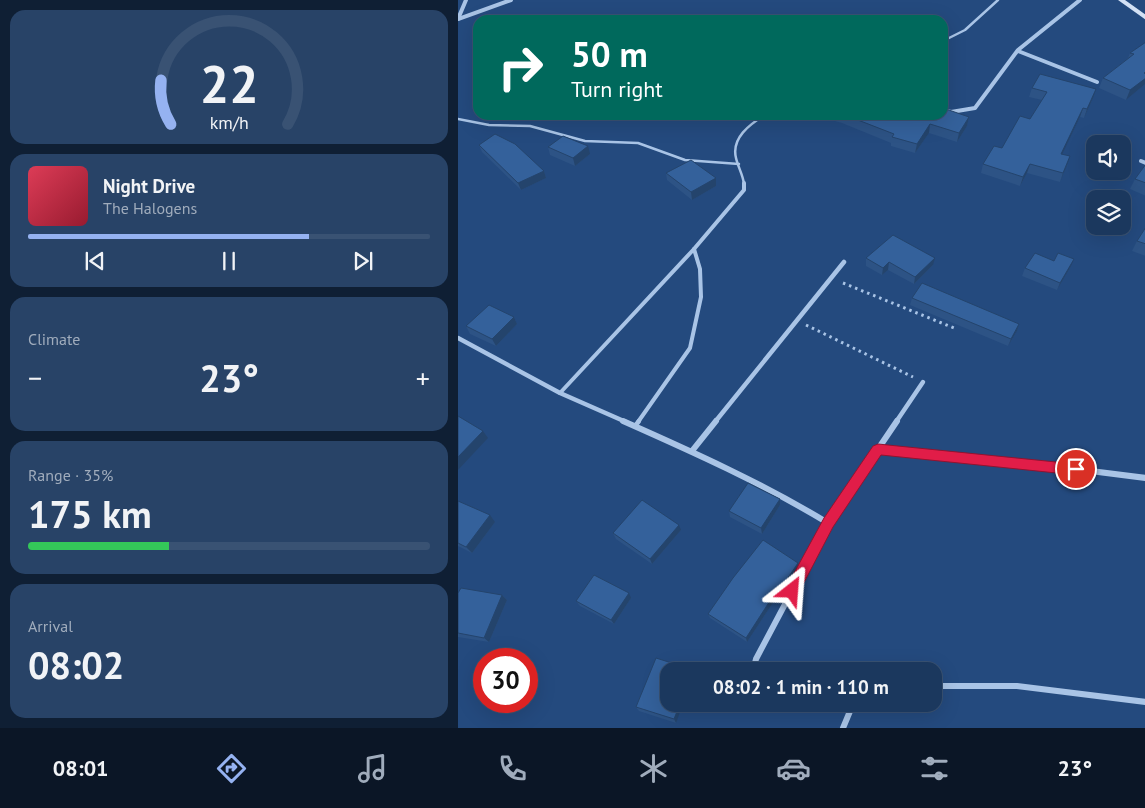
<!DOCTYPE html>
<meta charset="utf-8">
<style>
:root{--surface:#1b385e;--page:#284367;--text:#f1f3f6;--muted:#a0acbc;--line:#395273;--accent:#95b2f1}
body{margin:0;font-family:"PT Sans",sans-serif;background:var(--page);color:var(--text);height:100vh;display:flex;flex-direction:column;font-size:19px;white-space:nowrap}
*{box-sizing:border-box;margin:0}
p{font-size:16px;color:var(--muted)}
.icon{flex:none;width:28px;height:28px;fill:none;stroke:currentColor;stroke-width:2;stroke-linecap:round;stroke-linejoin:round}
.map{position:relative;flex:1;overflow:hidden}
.drawer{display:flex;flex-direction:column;gap:10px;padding:10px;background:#0f1f34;width:458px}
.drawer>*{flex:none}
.banner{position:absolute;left:15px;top:15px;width:475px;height:105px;border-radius:15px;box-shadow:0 5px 20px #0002,0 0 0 1px var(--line);background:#00695c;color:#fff;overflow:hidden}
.tools{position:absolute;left:628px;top:135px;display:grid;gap:10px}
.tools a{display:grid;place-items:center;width:45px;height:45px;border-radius:10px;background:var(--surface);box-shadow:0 5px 20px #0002,0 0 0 1px var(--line);font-size:25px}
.speed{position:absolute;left:15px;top:648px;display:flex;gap:10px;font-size:25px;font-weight:700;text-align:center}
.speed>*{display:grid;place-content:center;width:65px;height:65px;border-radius:50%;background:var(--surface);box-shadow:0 5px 20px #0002,0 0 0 1px var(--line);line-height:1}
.speed .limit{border:8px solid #d22;background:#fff;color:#111}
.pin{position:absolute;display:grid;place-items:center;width:42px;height:42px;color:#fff;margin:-21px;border:2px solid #fff;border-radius:50%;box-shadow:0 1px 5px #0007}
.me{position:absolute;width:55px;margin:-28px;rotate:28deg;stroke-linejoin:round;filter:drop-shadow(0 0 4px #0008)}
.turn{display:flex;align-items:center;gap:18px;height:105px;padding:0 15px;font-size:22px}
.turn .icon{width:65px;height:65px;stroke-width:2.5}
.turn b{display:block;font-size:35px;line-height:42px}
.big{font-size:38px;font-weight:700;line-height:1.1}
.drawer .card{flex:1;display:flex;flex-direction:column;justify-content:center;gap:8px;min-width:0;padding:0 18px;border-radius:15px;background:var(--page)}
.drawer .dial{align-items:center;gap:0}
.dial svg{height:130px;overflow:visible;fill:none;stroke:var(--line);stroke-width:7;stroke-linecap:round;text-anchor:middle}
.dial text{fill:var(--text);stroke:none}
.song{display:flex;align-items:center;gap:15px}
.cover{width:60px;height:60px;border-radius:8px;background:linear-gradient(135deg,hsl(350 70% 55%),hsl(350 70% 35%))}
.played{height:5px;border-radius:2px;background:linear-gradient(90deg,var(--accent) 70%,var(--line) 70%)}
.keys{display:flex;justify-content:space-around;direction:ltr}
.heat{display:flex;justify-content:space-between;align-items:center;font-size:28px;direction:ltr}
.charge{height:8px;border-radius:4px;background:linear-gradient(90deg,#34c759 35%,var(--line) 0)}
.trip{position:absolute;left:202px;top:662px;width:282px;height:50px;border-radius:15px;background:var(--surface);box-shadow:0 5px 20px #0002,0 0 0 1px var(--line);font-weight:700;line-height:50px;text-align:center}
.tabs{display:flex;height:80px;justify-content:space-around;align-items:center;background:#0b1626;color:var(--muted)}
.tabs .icon{width:35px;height:35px}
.tabs .active{color:var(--accent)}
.tabs b{font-size:22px;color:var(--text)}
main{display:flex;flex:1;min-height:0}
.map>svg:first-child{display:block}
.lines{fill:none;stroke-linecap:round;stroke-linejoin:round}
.path{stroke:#a9c4e6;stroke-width:3;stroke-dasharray:2.5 4;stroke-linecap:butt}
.lane-far2{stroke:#a9c4e6;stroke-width:2.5}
.lane-far1{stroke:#a9c4e6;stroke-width:4}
.lane{stroke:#a9c4e6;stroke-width:4.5}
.street-far2{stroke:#a9c4e6;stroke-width:4}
.street-far1{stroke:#a9c4e6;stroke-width:4.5}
.street{stroke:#a9c4e6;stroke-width:6}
.secondary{fill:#d3e1f5;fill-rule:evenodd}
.wall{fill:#2d5385}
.shaded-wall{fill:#24446c}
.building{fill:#34619b;stroke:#24446c}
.route{fill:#e11d48;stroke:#92132f}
</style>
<main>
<section class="drawer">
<div class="card dial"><svg viewBox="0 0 100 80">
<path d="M14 69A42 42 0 1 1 86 69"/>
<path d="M14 69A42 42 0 0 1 8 42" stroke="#95b2f1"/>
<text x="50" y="56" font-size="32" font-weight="700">22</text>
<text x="50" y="72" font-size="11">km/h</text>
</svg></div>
<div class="card">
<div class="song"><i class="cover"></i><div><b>Night Drive</b><p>The Halogens</p></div></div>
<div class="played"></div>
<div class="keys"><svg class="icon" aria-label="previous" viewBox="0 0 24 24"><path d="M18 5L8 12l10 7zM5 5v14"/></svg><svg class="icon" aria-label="pause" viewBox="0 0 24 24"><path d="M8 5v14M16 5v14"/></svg><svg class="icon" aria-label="next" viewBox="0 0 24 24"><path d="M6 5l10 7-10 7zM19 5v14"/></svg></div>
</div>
<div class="card"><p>Climate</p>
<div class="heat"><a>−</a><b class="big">23°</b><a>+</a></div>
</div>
<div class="card"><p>Range · 35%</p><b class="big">175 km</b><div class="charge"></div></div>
<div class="card"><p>Arrival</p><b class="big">08:02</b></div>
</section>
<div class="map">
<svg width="688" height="728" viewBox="0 0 688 728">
<rect width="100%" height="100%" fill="#244a7e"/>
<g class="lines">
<g class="path">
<polyline points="385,283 496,328"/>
<polyline points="348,325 455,377"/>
</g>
<g class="lane-far2">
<polyline points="485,41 507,30 540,0"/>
<polyline points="0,119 31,125 72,126 127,141 180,143 227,160 281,164"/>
<path d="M286 184C285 175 280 167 278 158 273 138 292 124 307 115"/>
</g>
<g class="lane-far1">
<polyline points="102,393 236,249 286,190 286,183"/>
<polyline points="180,422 232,348 243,297 242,269 236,249"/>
</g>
<polyline class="lane" points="177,426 181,421"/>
<g class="street-far2">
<polyline points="0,19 53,0"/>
<polyline points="0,19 8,0"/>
<polyline points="560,51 639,82"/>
<polyline points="485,110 493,112 517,108 560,50 622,0"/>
<polyline points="683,161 688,163"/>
</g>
<g class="street-far1">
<polyline points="0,338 102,393 168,422"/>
<polyline points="257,422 386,262"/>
<polyline points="438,422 465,382"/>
</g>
<g class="street">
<path d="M165 421C235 452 304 483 370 523L298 659 295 671"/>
<polyline points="420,449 601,467 688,478"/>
<polyline points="234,451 258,421"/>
<polyline points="370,523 439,421"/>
<polyline points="476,686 559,686 688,702"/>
<polyline points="326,704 394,706"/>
<polyline points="385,728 395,704"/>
</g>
<polygon class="secondary" points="660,0 667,0 688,15 688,20"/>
</g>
<g class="wall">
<polygon points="688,42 686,85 668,100 641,88 645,78 670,58 672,53"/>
<polygon points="574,88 635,98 626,118 622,117 604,154 609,165 602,182 569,173 562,186 523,173 525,164 544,148 572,119 584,100 571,97"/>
<polygon points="366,115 485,115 511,117 509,126 499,142 471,133 457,153 433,146 433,143 384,123 366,118"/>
<polygon points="21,145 86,171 88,178 63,190 24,152"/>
<polygon points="90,147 132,154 117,166 92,155"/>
<polygon points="688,164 688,196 672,189 677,179"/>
<polygon points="208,173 258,186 234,200 209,180"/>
<polygon points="688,227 688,256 674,251 679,241"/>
<polygon points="408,258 475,265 456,284 430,270 424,275 408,266"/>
<polygon points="596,261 613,266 599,290 564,276 567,268"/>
<polygon points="454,298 561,324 559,331 550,346 452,305"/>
<polygon points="56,317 59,324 38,346 12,334 8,326"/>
<polygon points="322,499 322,505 304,534 272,517 271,511"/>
<polygon points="0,501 37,522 14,553 0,546"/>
<polygon points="223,530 194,564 158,539 155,533"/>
<polygon points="340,568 320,599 318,598 289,642 252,618 250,614"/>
<polygon points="0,593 44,595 49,600 31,642 0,637"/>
<polygon points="173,598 156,624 122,606 118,601"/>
<polygon points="211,671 218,723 181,711 178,707"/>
<polygon points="230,704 247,704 245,708"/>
</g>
<g class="shaded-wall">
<polygon points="688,72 688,82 686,85 668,100 672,90"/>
<polygon points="638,89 635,98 626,118 629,109"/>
<polygon points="625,108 622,117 600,163 603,154"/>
<polygon points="511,117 509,126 499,142 501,133"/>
<polygon points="472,124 471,133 457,153 459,144"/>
<polygon points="130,146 132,154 117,166 115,158"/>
<polygon points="612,156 609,165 602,182 605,173"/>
<polygon points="572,164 569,173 562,186 565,177"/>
<polygon points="86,171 88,178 63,190 60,183"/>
<polygon points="258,178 258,186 234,200 233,192"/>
<polygon points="477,258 475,265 456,284 457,277"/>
<polygon points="616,259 613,266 599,290 602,283"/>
<polygon points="431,262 430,270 424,275 425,268"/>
<polygon points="56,317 59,324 38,346 34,339"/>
<polygon points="561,324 559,331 550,346 553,339"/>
<polygon points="25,431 30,438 0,470 0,457"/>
<polygon points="322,499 322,505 304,534 303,528"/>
<polygon points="32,515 37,522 14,553 8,547"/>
<polygon points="221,525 223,530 194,564 192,559"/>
<polygon points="340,563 340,568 320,599 319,594"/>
<polygon points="171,593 173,598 156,624 153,620"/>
<polygon points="317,593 318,598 289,642 288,638"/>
<polygon points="44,595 49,600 31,642 26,638"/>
<polygon points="222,704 225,704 218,723 216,719"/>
</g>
<g class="building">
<polygon points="688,42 688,72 686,73 688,74 688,78 672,90 645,78 676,54 672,53"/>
<polygon points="582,74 638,89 629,109 625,108 603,154 612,156 605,173 572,164 565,177 525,164 536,146 544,148 562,116 572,119 589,92 574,88"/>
<polygon points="485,108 511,117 501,133 472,124 459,144 434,137 436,134 387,115 485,115"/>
<polygon points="37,134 57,144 86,171 60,183 21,145"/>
<polygon points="105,136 130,146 115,158 90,147"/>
<polygon points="233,160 258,178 233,192 208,173"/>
<polygon points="688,164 688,183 677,179"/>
<polygon points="688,227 688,244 679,241"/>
<polygon points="435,235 477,258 457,277 431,262 425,268 408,258"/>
<polygon points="577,253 596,261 600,253 616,259 602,283 567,268"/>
<polygon points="464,283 561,324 553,339 454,298"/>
<polygon points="31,305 56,317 34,339 8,326"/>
<polygon points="0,416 25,431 0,457"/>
<polygon points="290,483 322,499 303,528 271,511"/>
<polygon points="184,500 221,525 192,559 155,533"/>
<polygon points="0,501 32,515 8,547 0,543"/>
<polygon points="305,540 340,563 319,594 317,593 288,638 250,614 275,578"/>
<polygon points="136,575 171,593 153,620 118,601"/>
<polygon points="3,588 44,595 26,638 0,633 0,593"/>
<polygon points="198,658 239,671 211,671 211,704 222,704 216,719 178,707"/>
</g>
<polygon class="route" points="420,444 618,464 623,465 625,469 623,473 618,475 423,455 375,527 339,596 334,598 329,596 327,591 329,586 366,518 415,446"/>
</svg>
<div class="tools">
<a><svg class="icon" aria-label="sound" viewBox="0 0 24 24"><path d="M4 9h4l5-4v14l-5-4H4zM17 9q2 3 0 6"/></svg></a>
<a><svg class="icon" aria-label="layers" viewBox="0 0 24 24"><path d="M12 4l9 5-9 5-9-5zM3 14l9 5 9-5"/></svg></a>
</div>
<div class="speed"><div class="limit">30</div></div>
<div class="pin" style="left:618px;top:469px;background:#d93025"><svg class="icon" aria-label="arrive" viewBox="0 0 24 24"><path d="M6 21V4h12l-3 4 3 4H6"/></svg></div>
<svg class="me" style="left:334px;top:591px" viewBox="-20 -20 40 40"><path d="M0-17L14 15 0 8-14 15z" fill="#e11d48" stroke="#fff" stroke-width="4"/></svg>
<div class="trip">08:02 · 1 min · 110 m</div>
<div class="banner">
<div class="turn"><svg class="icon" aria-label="right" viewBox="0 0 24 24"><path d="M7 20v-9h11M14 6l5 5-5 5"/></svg><div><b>50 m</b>Turn right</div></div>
</div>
</div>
</main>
<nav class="tabs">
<b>08:01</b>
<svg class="icon active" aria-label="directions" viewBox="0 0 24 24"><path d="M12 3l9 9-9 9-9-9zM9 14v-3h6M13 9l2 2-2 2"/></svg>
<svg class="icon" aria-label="music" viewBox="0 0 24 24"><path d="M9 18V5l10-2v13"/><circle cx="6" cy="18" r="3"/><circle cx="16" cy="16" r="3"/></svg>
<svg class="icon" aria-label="phone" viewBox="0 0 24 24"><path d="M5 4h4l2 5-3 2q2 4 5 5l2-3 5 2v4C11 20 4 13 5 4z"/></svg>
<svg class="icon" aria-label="climate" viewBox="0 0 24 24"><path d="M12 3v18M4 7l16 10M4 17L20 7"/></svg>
<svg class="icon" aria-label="car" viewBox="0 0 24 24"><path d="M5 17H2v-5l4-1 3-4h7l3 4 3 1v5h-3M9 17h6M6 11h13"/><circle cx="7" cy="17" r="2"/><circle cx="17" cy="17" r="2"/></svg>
<svg class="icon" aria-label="filters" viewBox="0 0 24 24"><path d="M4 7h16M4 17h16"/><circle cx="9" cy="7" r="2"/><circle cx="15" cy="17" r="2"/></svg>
<b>23°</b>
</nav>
